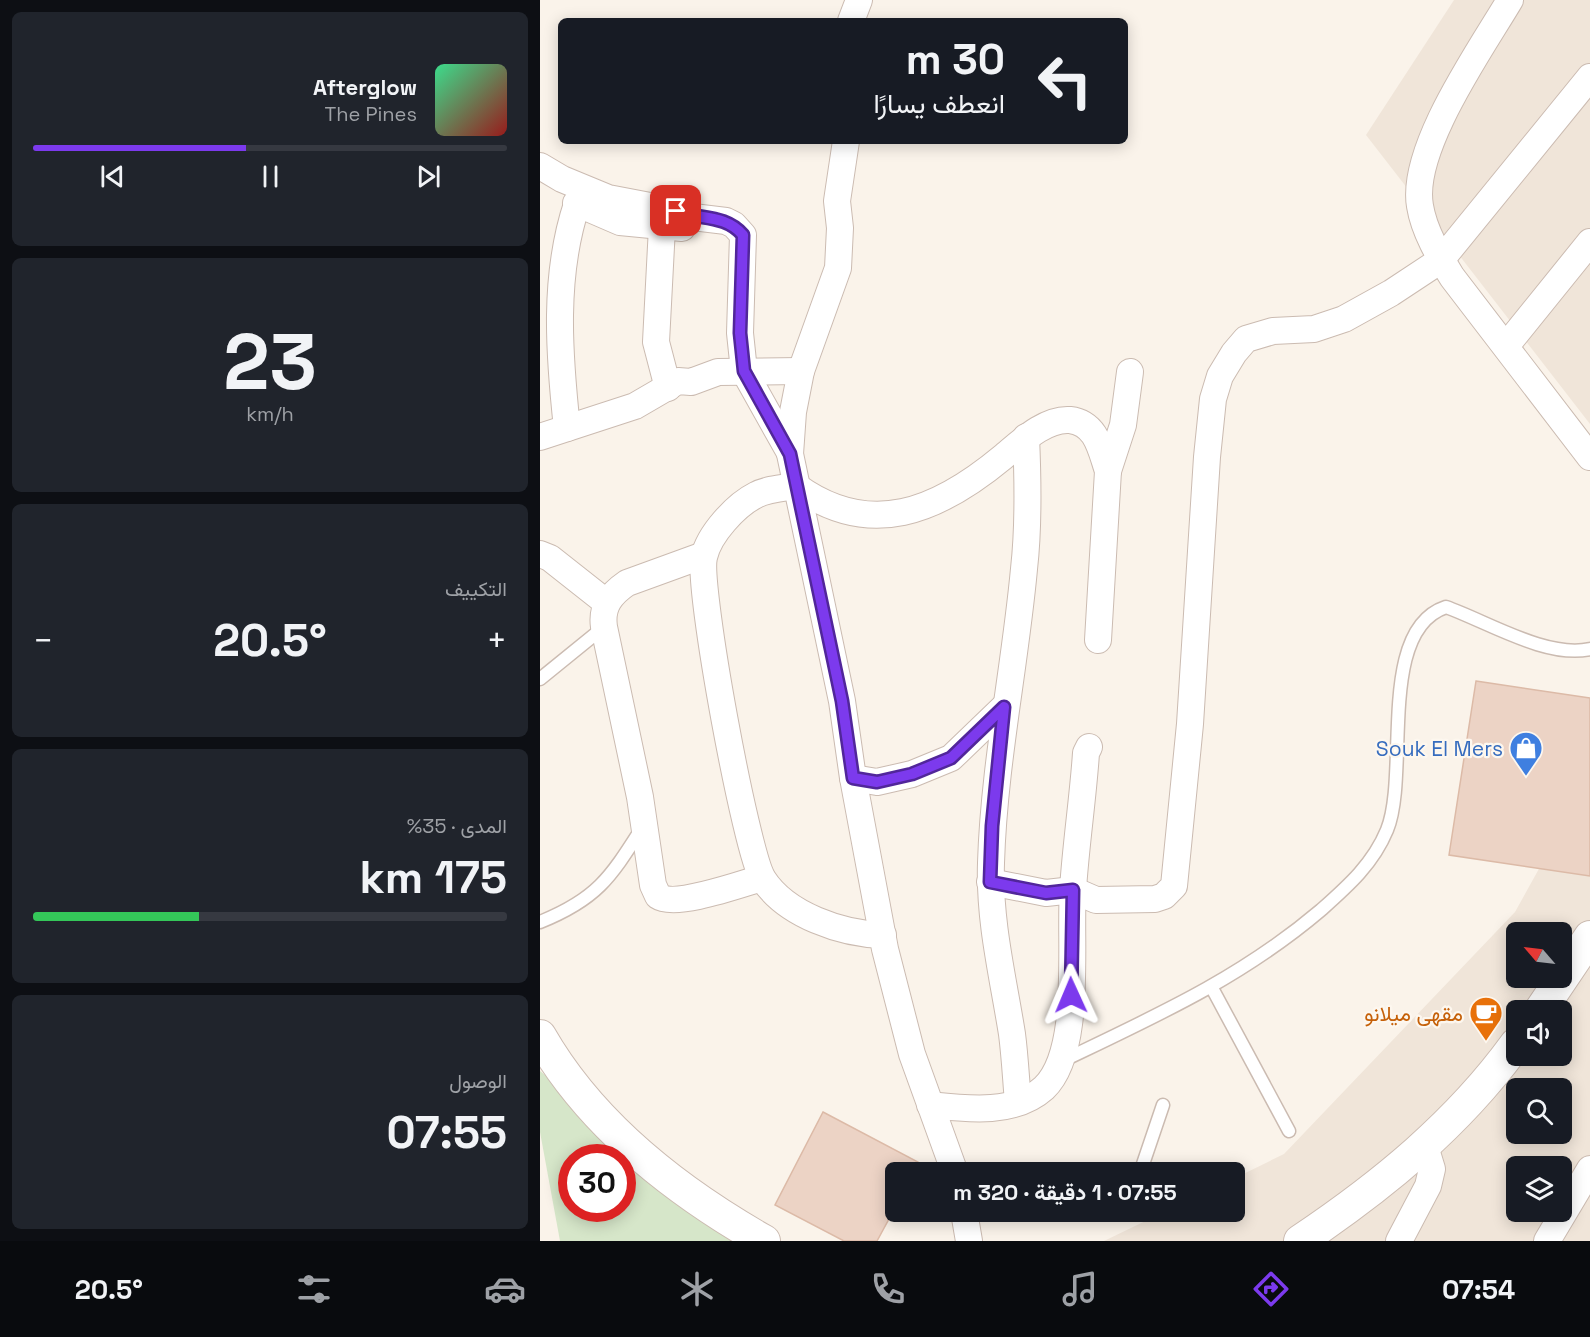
<!DOCTYPE html>
<html lang="ar">
<meta charset="utf-8">
<style>
:root{--surface:#171b24;--page:#20242c;--text:#f1f3f6;--muted:#9ea1a6;--line:#363941;--accent:#7c3aed}
body{margin:0;font-family:"Space Grotesk",Vazirmatn,sans-serif;background:var(--page);color:var(--text);direction:rtl;height:100vh;display:flex;flex-direction:column;font-size:22px;white-space:nowrap}
*{box-sizing:border-box;margin:0}
p{font-size:20px;color:var(--muted)}
.icon{flex:none;width:33px;height:33px;fill:none;stroke:currentColor;stroke-width:2;stroke-linecap:round;stroke-linejoin:round}
.map{position:relative;flex:1;overflow:hidden;direction:ltr}
.drawer{display:flex;flex-direction:column;gap:12px;padding:12px;background:#0d0f14;width:540px}
.drawer>*{flex:none}
.top-card{position:absolute;left:18px;top:18px;width:570px;height:126px;border-radius:9px;box-shadow:0 3px 15px #0003;direction:rtl;background:#171b24;color:var(--text);overflow:hidden}
.needle{width:39px;rotate:298deg}
.fabs{position:absolute;left:966px;top:922px;display:grid;gap:12px}
.fabs a{display:grid;place-items:center;width:66px;height:66px;border-radius:9px;background:var(--surface);box-shadow:0 3px 15px #0003;font-size:30px}
.speed{position:absolute;left:18px;top:1144px;display:flex;gap:12px;font-size:30px;font-weight:700;text-align:center}
.speed>*{display:grid;place-content:center;width:78px;height:78px;border-radius:50%;background:var(--surface);box-shadow:0 3px 15px #0003;line-height:1}
.speed .limit{border:9px solid #d22;background:#fff;color:#111}
.pin{position:absolute;display:grid;place-items:center;width:51px;height:51px;color:#fff;margin:-26px;border-radius:12px;box-shadow:0 3px 9px #0006}
.me{position:absolute;width:66px;margin:-33px;rotate:359deg;stroke-linejoin:round;filter:drop-shadow(0 0 4px #0008)}
.turn{display:flex;align-items:center;gap:21px;height:126px;padding:0 24px;font-size:27px}
.turn .icon{width:78px;height:78px;stroke-width:2.5}
.turn b{display:block;font-size:42px;line-height:51px}
.big{font-size:45px;font-weight:700;line-height:1.1}
.drawer .tile{flex:1;display:flex;flex-direction:column;justify-content:center;gap:9px;min-width:0;padding:0 21px;border-radius:9px;background:var(--page)}
.drawer .dial{align-items:center;gap:0}
.dial b{font-size:78px;line-height:1}
.song{display:flex;align-items:center;gap:18px}
.cover{width:72px;height:72px;border-radius:9px;background:linear-gradient(135deg,hsl(150 70% 55%),hsl(0 70% 35%))}
.played{height:6px;border-radius:3px;background:linear-gradient(90deg,var(--accent) 45%,var(--line) 45%)}
.keys{display:flex;justify-content:space-around;direction:ltr}
.heat{display:flex;justify-content:space-between;align-items:center;font-size:33px;direction:ltr}
.charge{height:9px;border-radius:4px;background:linear-gradient(90deg,#34c759 35%,var(--line) 0)}
.trip{position:absolute;left:345px;top:1162px;width:360px;height:60px;border-radius:9px;background:var(--surface);box-shadow:0 3px 15px #0003;font-weight:700;line-height:60px;text-align:center;direction:rtl}
.dock{display:flex;height:96px;justify-content:space-around;align-items:center;background:#090b0e;color:var(--muted)}
.dock .icon{width:42px;height:42px}
.dock .current{color:var(--accent)}
.dock b{font-size:27px;color:var(--text)}
main{display:flex;flex:1;min-height:0}
.map>svg:first-child{display:block}
.residential{fill:#f0e5d9;fill-rule:evenodd}
.green{fill:#d6e6c9;fill-rule:evenodd}
.building{fill:#ecd3c5;stroke:#dcbaa7;stroke-width:1.5}
.lines{fill:none;stroke-linecap:round;stroke-linejoin:round}
.service-casing{stroke:#cbbbb1;stroke-width:15}
.minor-casing{stroke:#cbbbb1;stroke-width:28}
.tertiary-casing{stroke:#cbbbb1;stroke-width:34}
.service{stroke:#fff;stroke-width:12}
.minor{stroke:#fff;stroke-width:26}
.tertiary{stroke:#fff;stroke-width:32}
.route-casing{stroke:#51269a;stroke-width:15}
.route{stroke:#7c3aed;stroke-width:10}
.labels{text-anchor:middle;dominant-baseline:central;stroke-width:4.5;stroke-linejoin:round;paint-order:stroke}
.shop-label{font-size:21px;fill:#366cbe;stroke:#fdf7ef;text-anchor:end}
.food-label{font-size:21px;fill:#c56008;stroke:#fdf7ef;text-anchor:end}
</style>
<main>
<div class="map">
<svg width="1050" height="1241" viewBox="0 0 1050 1241">
<rect width="100%" height="100%" fill="#faf3ea"/>
<g class="residential">
<polygon points="914,0 1050,0 1050,424 826,135"/>
<path d="M1050 777V1241H564L624 1212H694L695 1178 744 1154 975 912ZM976 933H1022V978H976ZM976 1011H1022V1056H976ZM976 1089H1022V1134H976ZM976 1167H1022V1212H976Z"/>
</g>
<path class="green" d="M0 1071 205 1241H20L0 1132ZM32 1158H82V1209H32Z"/>
<g class="building">
<polygon points="936,681 1050,698 1050,876 909,855"/>
<polygon points="283,1112 378,1162 373,1173 356,1173 356,1206 337,1241 304,1241 235,1205"/>
</g>
<g class="lines">
<g class="service-casing">
<g id="service">
<polyline points="0,679 64,627"/>
<path d="M0 922C57 899 70 878 102 828"/>
<polyline points="672,988 749,1131"/>
<path d="M522 1061C616 1016 701 978 781 910 808 886 833 864 847 830 870 774 836 630 906 607 946 621 1007 659 1050 649"/>
<polyline points="596,1173 602,1167 623,1105"/>
</g>
</g>
<g class="minor-casing">
<g id="minor">
<path d="M970 0C941 49 870 149 880 206 884 231 899 256 912 277L1050 457"/>
<polyline points="311,21 319,0"/>
<polyline points="306,141 297,201 300,228 298,268 261,371 253,412 250,454 302,701 313,778 345,949 372,1054 415,1173"/>
<polyline points="0,166 22,179 68,198 136,211 153,217 186,221 194,225 203,235 200,333 204,371 250,453"/>
<polyline points="36,203 80,222 142,228"/>
<polyline points="122,227 116,342 128,388"/>
<polyline points="966,346 1050,242"/>
<path d="M27 428C19 354 13 276 37 204"/>
<polyline points="0,437 95,406 138,381 151,382 178,372 261,371"/>
<polyline points="568,471 583,425 590,372"/>
<polyline points="0,554 10,558 67,603"/>
<path d="M164 555 87 583C71 594 61 606 64 627L100 797 113 885 118 896C135 908 201 884 222 878"/>
<polyline points="313,778 337,782 372,774 411,758 464,707"/>
<polyline points="450,882 506,893 533,890 556,900 615,899 624,896 634,886 650,724 667,457 673,399 680,376 694,353 706,339 733,331 774,329 804,319 851,293 901,260 1050,77"/>
<path d="M343 935C302 934 246 915 223 879 206 852 157 587 164 557 169 534 196 505 216 495 227 489 243 488 256 486 330 540 398 511 463 457 480 443 505 418 530 420 557 423 561 451 568 471L558 640"/>
<path d="M478 1102C476 1080 475 1057 472 1034 463 977 449 922 451 863 454 764 475 667 484 569 489 525 488 481 486 437"/>
<path d="M390 1105C427 1109 474 1115 504 1088 543 1051 529 940 533 889 536 843 543 798 546 753L549 747"/>
<polyline points="424,1212 429,1241"/>
<polyline points="859,1241 888,1186 892,1169 885,1146"/>
<polyline points="1007,1241 1050,1169"/>
</g>
</g>
<g class="tertiary-casing">
<g id="tertiary">
<polyline points="1000,1011 1050,937"/>
<path d="M0 1036C51 1125 136 1191 224 1241"/>
<path d="M760 1241C842 1186 918 1124 976 1044"/>
</g>
</g>
<use href="#service" class="service"/>
<use href="#minor" class="minor"/>
<use href="#tertiary" class="tertiary"/>
</g>
<g class="lines">
<g class="route-casing">
<path id="route" d="M136 211C160 220 185 214 203 235L200 333 204 371 250 454 302 701 313 778 337 782 372 774 411 758 464 707 452 826 450 882 506 893 533 890 531 995"/>
</g>
<use href="#route" class="route"/>
</g>
<defs>
<g id="shop-pin" transform="scale(1.725)"><path d="M0 17L-7.5 6A9.5 9.5 0 1 1 7.5 6Z" fill="#3f7fe0" stroke="#fdf7ef"/><path d="M-5-2.5h2.3a2.7 3.5 0 0 1 5.4 0H5L5.5 6h-11ZM-1.5-2.5h3a1.5 2.3 0 0 0-3 0Z" fill="#fff"/></g>
<g id="cafe-pin" transform="scale(1.725)"><path d="M0 17L-7.5 6A9.5 9.5 0 1 1 7.5 6Z" fill="#e8710a" stroke="#fdf7ef"/><path d="M-5.5-4.5H6V0H3Q3 3.5 0 3.5H-2.5Q-5.5 3.5-5.5 0ZM3-3.2v2h1.7v-2ZM-6 4.5H4V6H-6Z" fill="#fff"/></g>
</defs>
<g fill-rule="evenodd">
<use href="#shop-pin" x="986" y="748"/>
<use href="#cafe-pin" x="946" y="1013"/>
</g>
<g class="labels">
<g class="shop-label">
<text x="963" y="748">Souk El Mers</text>
</g>
<g class="food-label">
<text x="923" y="1013">مقهى ميلانو</text>
</g>
</g>
</svg>
<div class="fabs">
<a><svg class="needle" viewBox="-14 -14 28 28"><path d="M0-13l5 13h-10z" fill="#e53935"/><path d="M0 13l5-13h-10z" fill="#9ea1a6"/></svg></a>
<a><svg class="icon" aria-label="sound" viewBox="0 0 24 24"><path d="M4 9h4l5-4v14l-5-4H4zM17 9q2 3 0 6"/></svg></a>
<a><svg class="icon" aria-label="search" viewBox="0 0 24 24"><circle cx="10" cy="10" r="6"/><path d="M15 15l6 6"/></svg></a>
<a><svg class="icon" aria-label="layers" viewBox="0 0 24 24"><path d="M12 4l9 5-9 5-9-5zM3 14l9 5 9-5"/></svg></a>
</div>
<div class="speed"><div class="limit">30</div></div>
<div class="pin" style="left:136px;top:211px;background:#d93025"><svg class="icon" aria-label="arrive" viewBox="0 0 24 24"><path d="M6 21V4h12l-3 4 3 4H6"/></svg></div>
<svg class="me" style="left:531px;top:995px" viewBox="-20 -20 40 40"><path d="M0-17L14 15 0 8-14 15z" fill="#7c3aed" stroke="#fff" stroke-width="4"/></svg>
<div class="trip">07:55 · 1 دقيقة · 320 m</div>
<div class="top-card">
<div class="turn"><svg class="icon" aria-label="left" viewBox="0 0 24 24"><path d="M17 20v-9H6M10 6l-5 5 5 5"/></svg><div><b>30 m</b>انعطف يسارًا</div></div>
</div>
</div>
<section class="drawer">
<div class="tile">
<div class="song"><i class="cover"></i><div><b>Afterglow</b><p>The Pines</p></div></div>
<div class="played"></div>
<div class="keys"><svg class="icon" aria-label="previous" viewBox="0 0 24 24"><path d="M18 5L8 12l10 7zM5 5v14"/></svg><svg class="icon" aria-label="pause" viewBox="0 0 24 24"><path d="M8 5v14M16 5v14"/></svg><svg class="icon" aria-label="next" viewBox="0 0 24 24"><path d="M6 5l10 7-10 7zM19 5v14"/></svg></div>
</div>
<div class="tile dial"><b>23</b><p>km/h</p></div>
<div class="tile"><p>التكييف</p>
<div class="heat"><a>−</a><b class="big">20.5°</b><a>+</a></div>
</div>
<div class="tile"><p>المدى · 35%</p><b class="big">175 km</b><div class="charge"></div></div>
<div class="tile"><p>الوصول</p><b class="big">07:55</b></div>
</section>
</main>
<nav class="dock">
<b>07:54</b>
<svg class="icon current" aria-label="directions" viewBox="0 0 24 24"><path d="M12 3l9 9-9 9-9-9zM9 14v-3h6M13 9l2 2-2 2"/></svg>
<svg class="icon" aria-label="music" viewBox="0 0 24 24"><path d="M9 18V5l10-2v13"/><circle cx="6" cy="18" r="3"/><circle cx="16" cy="16" r="3"/></svg>
<svg class="icon" aria-label="phone" viewBox="0 0 24 24"><path d="M5 4h4l2 5-3 2q2 4 5 5l2-3 5 2v4C11 20 4 13 5 4z"/></svg>
<svg class="icon" aria-label="climate" viewBox="0 0 24 24"><path d="M12 3v18M4 7l16 10M4 17L20 7"/></svg>
<svg class="icon" aria-label="car" viewBox="0 0 24 24"><path d="M5 17H2v-5l4-1 3-4h7l3 4 3 1v5h-3M9 17h6M6 11h13"/><circle cx="7" cy="17" r="2"/><circle cx="17" cy="17" r="2"/></svg>
<svg class="icon" aria-label="filters" viewBox="0 0 24 24"><path d="M4 7h16M4 17h16"/><circle cx="9" cy="7" r="2"/><circle cx="15" cy="17" r="2"/></svg>
<b>20.5°</b>
</nav>
